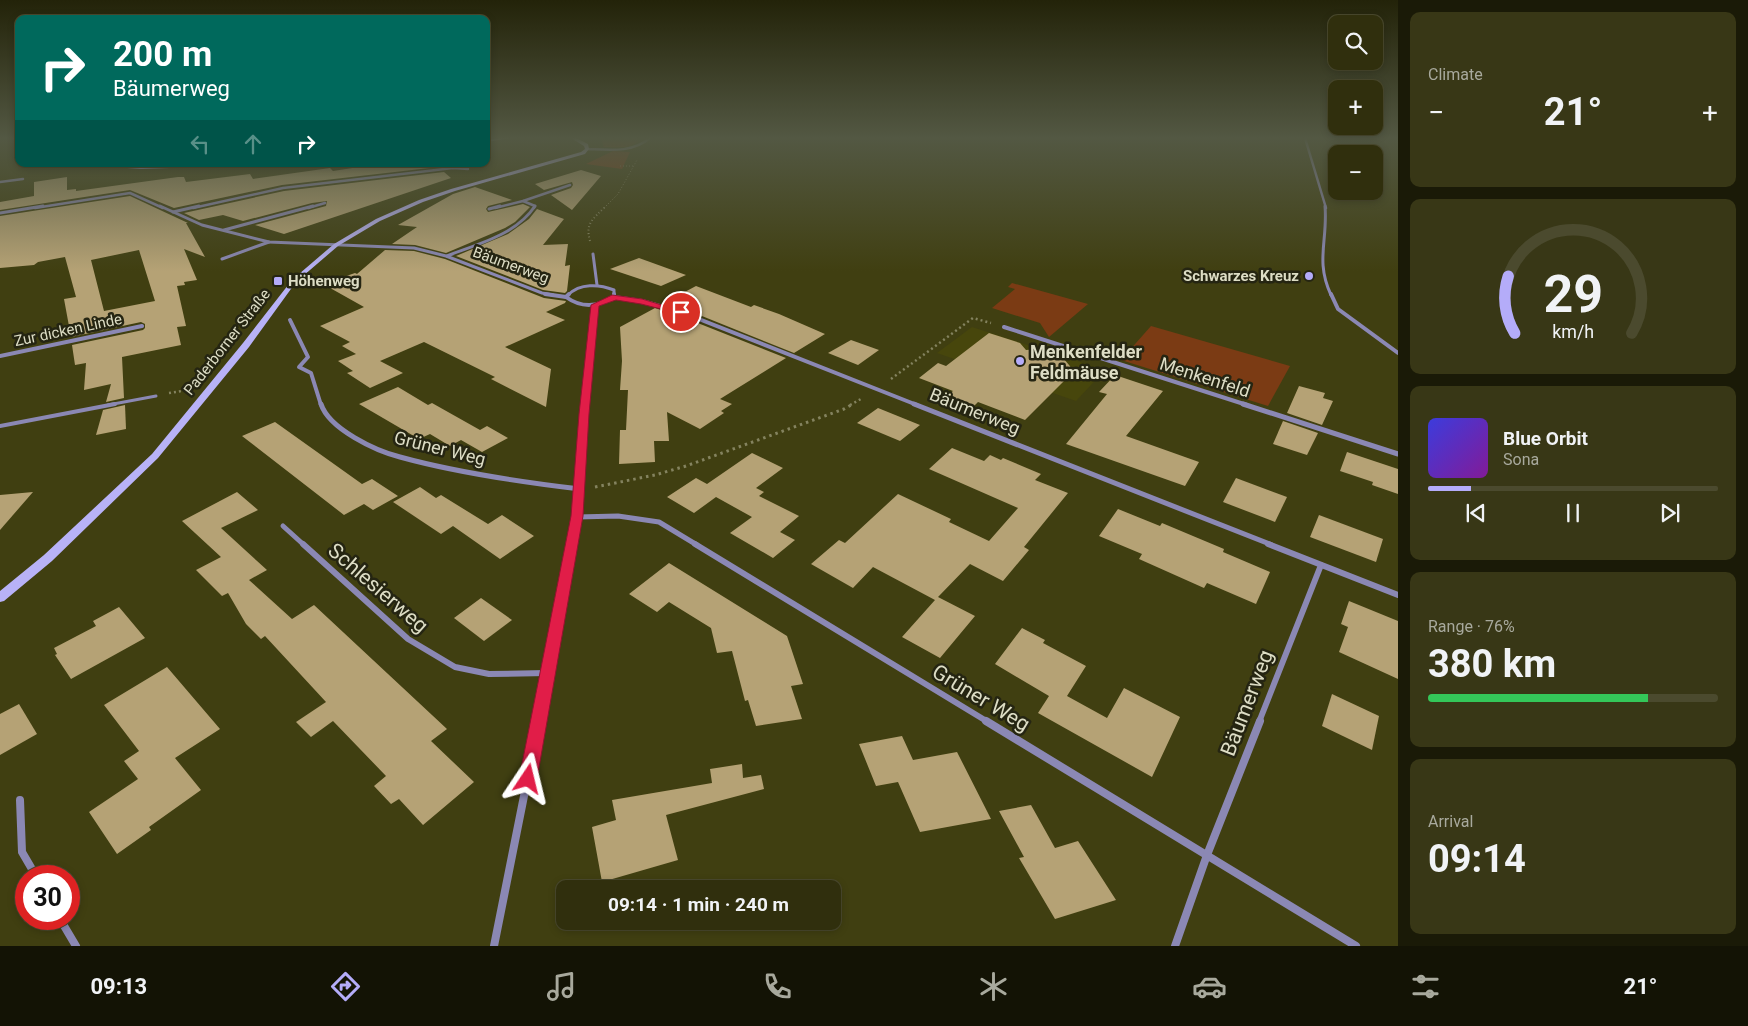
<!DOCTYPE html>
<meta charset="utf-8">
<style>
:root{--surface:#302f0d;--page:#383716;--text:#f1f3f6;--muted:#a8a99d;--line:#4b4a2e;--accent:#b4acf9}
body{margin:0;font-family:Roboto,sans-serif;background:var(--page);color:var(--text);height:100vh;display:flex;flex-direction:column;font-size:19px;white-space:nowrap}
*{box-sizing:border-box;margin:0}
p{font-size:16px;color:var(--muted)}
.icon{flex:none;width:28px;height:28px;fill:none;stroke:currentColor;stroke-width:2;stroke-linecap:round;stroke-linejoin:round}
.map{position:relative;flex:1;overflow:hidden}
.sheet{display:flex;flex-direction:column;gap:12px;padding:12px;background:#1a1a07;width:350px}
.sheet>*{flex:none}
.top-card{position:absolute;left:15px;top:15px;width:475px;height:152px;border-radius:10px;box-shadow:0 2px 8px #0003,0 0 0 1px var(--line);background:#00695c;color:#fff;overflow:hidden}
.controls{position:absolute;left:1328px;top:15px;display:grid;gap:10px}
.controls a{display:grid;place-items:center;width:55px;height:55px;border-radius:10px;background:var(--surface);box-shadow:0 2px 8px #0003,0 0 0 1px var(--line);font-size:25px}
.speed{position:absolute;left:15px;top:865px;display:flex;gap:10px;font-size:25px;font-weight:700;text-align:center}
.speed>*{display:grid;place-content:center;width:65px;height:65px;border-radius:50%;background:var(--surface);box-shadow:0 2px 8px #0003,0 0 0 1px var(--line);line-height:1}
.speed .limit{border:8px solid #d22;background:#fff;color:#111}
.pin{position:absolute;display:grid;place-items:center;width:42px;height:42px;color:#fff;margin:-21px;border:2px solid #fff;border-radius:50%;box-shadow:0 1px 5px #0007}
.me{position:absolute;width:55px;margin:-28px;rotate:10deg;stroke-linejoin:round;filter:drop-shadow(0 0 4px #0008)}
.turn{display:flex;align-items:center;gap:18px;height:105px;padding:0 15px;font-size:22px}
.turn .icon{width:65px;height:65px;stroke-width:2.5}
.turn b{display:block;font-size:35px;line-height:42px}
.lanes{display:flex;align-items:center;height:48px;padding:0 15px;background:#0003;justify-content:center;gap:25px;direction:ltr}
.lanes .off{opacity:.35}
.big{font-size:38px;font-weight:700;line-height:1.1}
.sheet .tile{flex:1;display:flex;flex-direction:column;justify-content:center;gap:8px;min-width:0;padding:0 18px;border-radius:10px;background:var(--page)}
.sheet .dial{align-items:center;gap:0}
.dial svg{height:130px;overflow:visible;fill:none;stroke:var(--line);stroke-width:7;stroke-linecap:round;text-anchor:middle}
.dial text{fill:var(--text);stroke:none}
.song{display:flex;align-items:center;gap:15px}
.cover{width:60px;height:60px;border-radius:8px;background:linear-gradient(135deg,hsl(240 70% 55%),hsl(290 70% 35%))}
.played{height:5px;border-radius:2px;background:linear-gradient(90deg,var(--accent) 15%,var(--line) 15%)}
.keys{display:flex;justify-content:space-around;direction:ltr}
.heat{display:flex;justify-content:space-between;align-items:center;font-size:28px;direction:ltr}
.charge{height:8px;border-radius:4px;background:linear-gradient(90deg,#34c759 76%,var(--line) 0)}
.trip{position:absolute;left:556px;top:880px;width:285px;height:50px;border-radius:10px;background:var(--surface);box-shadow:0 2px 8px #0003,0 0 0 1px var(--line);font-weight:700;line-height:50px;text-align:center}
.menu{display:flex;height:80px;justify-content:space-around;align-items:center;background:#131305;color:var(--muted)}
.menu .icon{width:35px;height:35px}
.menu .current{color:var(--accent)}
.menu b{font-size:22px;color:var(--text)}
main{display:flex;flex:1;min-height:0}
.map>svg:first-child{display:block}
.built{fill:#47460c}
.green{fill:#7b3b14}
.building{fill:#b5a275;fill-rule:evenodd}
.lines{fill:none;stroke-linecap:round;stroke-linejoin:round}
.path-far3{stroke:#84835f;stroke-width:1;stroke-dasharray:1 2;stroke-linecap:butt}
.path-far2{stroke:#84835f;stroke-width:2;stroke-dasharray:1 2.5;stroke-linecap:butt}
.path-far1{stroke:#84835f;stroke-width:2.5;stroke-dasharray:2 3;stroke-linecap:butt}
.path{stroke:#84835f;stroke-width:3;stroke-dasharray:2.5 4;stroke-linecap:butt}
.service-far1{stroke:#8b88b4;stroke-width:3}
.service{stroke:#8b88b4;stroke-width:4}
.minor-far5{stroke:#8b88b4;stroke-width:2.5}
.minor-far4{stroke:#8b88b4;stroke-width:3}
.minor-far3{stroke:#8b88b4;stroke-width:4}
.minor-far2{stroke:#8b88b4;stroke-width:5}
.minor-far1{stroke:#8b88b4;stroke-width:6}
.minor{stroke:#8b88b4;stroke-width:8}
.secondary{fill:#b8b2f7;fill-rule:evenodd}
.route{fill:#e11d48;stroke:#92132f}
.poi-dot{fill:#b4acf9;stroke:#252512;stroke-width:2}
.labels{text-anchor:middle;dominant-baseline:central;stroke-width:5;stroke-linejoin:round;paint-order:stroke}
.far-street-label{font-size:15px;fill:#ddddc5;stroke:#252512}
.far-poi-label{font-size:15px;font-weight:bold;fill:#ddddc5;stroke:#252512;text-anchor:end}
.poi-label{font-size:18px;font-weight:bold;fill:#ddddc5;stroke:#252512;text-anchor:start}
.street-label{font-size:18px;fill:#ddddc5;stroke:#252512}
.near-street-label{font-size:21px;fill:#ddddc5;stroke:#252512}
</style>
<main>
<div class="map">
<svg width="1398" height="946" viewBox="0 0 1398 946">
<rect width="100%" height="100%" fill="#403f11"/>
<polygon class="built" points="972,327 1105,370 1076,401 937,353"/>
<g class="green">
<path d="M601 138H642C631 150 618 147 604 147Z"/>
<polygon points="613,151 630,152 622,169 586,164"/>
<polygon points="1012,283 1088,304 1049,337 1040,323 992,308 1015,289 1008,287"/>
<polygon points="1151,326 1290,366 1268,406 1121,360"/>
</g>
<g class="building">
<polygon points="379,164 435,164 438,167 282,185 174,208 130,190 0,210 0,202 34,196 34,182 67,177 67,190 76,189 76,191 178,177 184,177 186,182 250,174 253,179 330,168 333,171"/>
<polygon points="581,170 601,176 572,210 551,195 571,188 573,185 572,182 544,190 535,184"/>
<polygon points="444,172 451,178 284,234 255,225 326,206 327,201 312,203 243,221 223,215 199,220 184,213 284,191"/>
<polygon points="475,187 512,200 488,206 486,209 488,212 523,204 530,207 515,222 505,228 446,253 415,245 392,244 417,227 398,225 453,194"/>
<path d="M130 196 188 223H186L205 257 184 249 197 280 184 282 185 285 177 286 186 326 177 327 181 345 122 357 124 398 106 402 111 384 84 390 86 363 75 365 72 345 143 330 145 328V324L141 322 71 337 64 299 76 297 65 257 38 262 34 265 0 268V216ZM139 250 155 301 104 311 91 260Z"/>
<polygon points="537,209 564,219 543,245 568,244 565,266 570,265 567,291 565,293 543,290 456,256 508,234 529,219"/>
<polygon points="385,250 414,251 445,259 544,298 566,301 565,303 546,312 565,320 505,347 551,369 546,407 491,379 495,377 424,342 380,361 403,373 370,388 347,373 353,371 338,361 356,354 342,346 350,342 320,326 364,307 323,284 355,273 357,274"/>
<polygon points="639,258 686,275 661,286 610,269"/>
<polygon points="696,286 751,307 754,305 779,314 825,334 794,353 682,308 664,303"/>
<polygon points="655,308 680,316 786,358 720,399 732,404 721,411 724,413 700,429 667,412 669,441 654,441 655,462 619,464 620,430 626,430 628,390 620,390 622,361 620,327"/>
<polygon points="989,333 1020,343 1026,350 1039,349 1046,352 1054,347 1074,371 1025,420 978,402 971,409 944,398 953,391 919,378 938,363 946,366"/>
<polygon points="851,340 879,350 858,365 828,353"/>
<polygon points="1115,375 1163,391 1126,436 1199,462 1185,486 1066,444 1107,394 1099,392"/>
<polygon points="1299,386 1325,393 1323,398 1333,401 1322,425 1287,413"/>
<polygon points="398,387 428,405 432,403 480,430 487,426 508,438 482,452 461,440 450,446 430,434 419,439 359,404"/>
<polygon points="125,405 126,429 96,435 103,410"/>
<polygon points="878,408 920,425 900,441 857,423"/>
<polygon points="1283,421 1318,433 1307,455 1273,444"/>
<polygon points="275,422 362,484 372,479 398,496 373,510 364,504 344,515 242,436"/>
<polygon points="952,448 984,461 990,455 1001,460 1003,458 1041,474 1035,480 1068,493 1024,547 1029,550 1003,581 970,564 938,597 975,616 940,658 902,637 935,600 873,567 853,588 811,564 839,540 845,543 898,494 951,519 949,522 989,541 1018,508 929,469"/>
<polygon points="1347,452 1398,469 1398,494 1372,485 1373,482 1340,471"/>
<polygon points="752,453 783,468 756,488 764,492 759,496 799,516 780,532 795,540 773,558 730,533 752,517 716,497 694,513 667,497 696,478 707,484"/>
<polygon points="1236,478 1287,497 1275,522 1223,502"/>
<polygon points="420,487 436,498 441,495 488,524 502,515 534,536 500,559 453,526 441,534 393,502"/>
<polygon points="33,492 0,530 0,495"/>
<polygon points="237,492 258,510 221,528 267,570 249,580 292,619 314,605 447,729 431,741 474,782 423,825 399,799 391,804 374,786 386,776 333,721 311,737 296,722 326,702 265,636 261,639 246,624 228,593 222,596 196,570 221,557 182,521"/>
<polygon points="1118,509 1160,526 1162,523 1224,549 1223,552 1270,572 1256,604 1207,583 1204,588 1139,559 1142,554 1099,536"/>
<polygon points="1319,515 1383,539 1376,562 1310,537"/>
<polygon points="669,563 787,636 803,684 791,686 802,719 756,726 748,700 745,701 732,651 717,653 711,628 669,602 657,612 629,594"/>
<polygon points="481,598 512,620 484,641 454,618"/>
<polygon points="1349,601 1398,621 1398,679 1339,652 1348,627 1341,624"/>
<polygon points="119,607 145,638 71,679 55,655 57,654 54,648 96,626 93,621"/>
<polygon points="1022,628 1045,640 1043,643 1086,666 1067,696 1107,718 1124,688 1180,717 1152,777 1038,713 1049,696 995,664"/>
<polygon points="167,667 220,729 175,758 201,790 149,827 151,830 117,854 89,812 138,779 124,761 139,751 104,705"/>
<polygon points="1332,694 1379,716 1372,750 1322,726"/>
<polygon points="19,704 37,734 0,755 0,714"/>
<polygon points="902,736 913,760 957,752 991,819 920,832 898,782 876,786 859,744"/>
<polygon points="742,764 743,778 761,775 764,789 666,815 678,860 602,882 592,827 616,820 612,800 712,783 710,769"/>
<polygon points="1031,805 1055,848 1078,841 1116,900 1055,919 1019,858 1024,857 999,811"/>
</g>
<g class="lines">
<g class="path-far3">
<polyline points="620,166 633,166"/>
<polyline points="604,208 618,194 637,160"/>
</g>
<path class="path-far2" d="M590 241C585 223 593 219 606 206"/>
<g class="path-far1">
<polyline points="891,379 973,318 991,323"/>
<polyline points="169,393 188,390"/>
<polyline points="850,405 861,399"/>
</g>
<polyline class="path" points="595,487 655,475 686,466 844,409 853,404"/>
<polyline class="service-far1" points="108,405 156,396"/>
<polyline class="service" points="0,426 115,404"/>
<g class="minor-far5">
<polyline points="1305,138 1326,208"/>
<path d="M587 149C610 150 632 153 650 138"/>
<polyline points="0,182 23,179"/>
<polyline points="523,201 535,206 534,208"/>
<polyline points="35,208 130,193 163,208"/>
<polyline points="193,208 283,188 453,168 468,169"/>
<polyline points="308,208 325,203"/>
<polyline points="495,208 523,201 570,185"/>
</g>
<g class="minor-far4">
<polyline points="160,206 202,225 269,242 414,248 446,256 542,293 553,295"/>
<path d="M1325 206C1328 240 1315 261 1331 295"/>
<polyline points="489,209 500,206"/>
<polyline points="173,212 199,206"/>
<polyline points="0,213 43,206"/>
<polyline points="224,230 313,206"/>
<polyline points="593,254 597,285"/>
<path d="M447 256C477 244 516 235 535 206"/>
<polyline points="222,259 269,242"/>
<path d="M568 295C580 283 599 284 614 290V295"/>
</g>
<g class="minor-far3">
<polyline points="545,294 566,297"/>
<path d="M569 294 566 297C581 308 598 307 614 297V294"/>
<polyline points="1331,294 1338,309 1398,353"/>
<polyline points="614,297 642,301 681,312 917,405"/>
<polyline points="290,320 308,357 299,367 311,373 321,405"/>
<polyline points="1004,327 1247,405"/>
<polyline points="0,356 142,326"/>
<polyline points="585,405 595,305"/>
</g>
<g class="minor-far2">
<path d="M321 404C329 429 376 451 400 457 458 473 521 482 580 489"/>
<polyline points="914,404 1272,545"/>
<polyline points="1243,404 1398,454"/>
<polyline points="577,517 618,516 659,522 697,545"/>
<polyline points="283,526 304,545"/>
<polyline points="572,545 577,516 585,404"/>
</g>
<g class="minor-far1">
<polyline points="303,544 408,639 455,667 489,674 547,673"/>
<polyline points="695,544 988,722"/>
<polyline points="1268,544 1398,595"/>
<polyline points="538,722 572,544"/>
<polyline points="1259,722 1321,565"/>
</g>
<g class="minor">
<polyline points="986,721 1356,946"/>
<polyline points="20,800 22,852 36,876"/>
<polyline points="60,919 76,946"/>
<polyline points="494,946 539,721"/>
<polyline points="1175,946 1207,855 1260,721"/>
</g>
<g class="secondary">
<polygon points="12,138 19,138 19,141 12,139"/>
<polygon points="499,138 512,138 486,142 486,140"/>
<polygon points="571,138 576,138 588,144 589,149 585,154 455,191 423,202 380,221 338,246 296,282 249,347 158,458 52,561 4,601 0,602 0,591 44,555 152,454 243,343 292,280 334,244 376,219 419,200 451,189 581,152 585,149 584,146"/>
<polygon points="84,164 141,167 260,164 258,165 141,169 86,165"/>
</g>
</g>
<linearGradient id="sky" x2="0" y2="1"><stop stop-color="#232309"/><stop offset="0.51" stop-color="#535843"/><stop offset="1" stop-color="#535843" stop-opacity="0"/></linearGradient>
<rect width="1398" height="271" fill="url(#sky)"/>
<polygon class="route" points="612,295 642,299 685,312 681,314 641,304 616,300 599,306 589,414 583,516 537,779 534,785 528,787 522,785 519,779 571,516 579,414 591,305"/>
<g class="poi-dot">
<circle cx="1309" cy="276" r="5"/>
<rect x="273" y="276" width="10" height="10" rx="2.5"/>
<circle cx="1020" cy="361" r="5"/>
</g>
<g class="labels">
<g class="far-street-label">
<text transform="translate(511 265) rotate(20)">Bäumerweg</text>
<text transform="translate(68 330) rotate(-12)">Zur dicken Linde</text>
<text transform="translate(227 342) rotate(-52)">Paderborner Straße</text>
</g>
<g class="far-poi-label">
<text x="1299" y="276">Schwarzes Kreuz</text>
<text x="288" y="281" text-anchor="start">Höhenweg</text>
</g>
<g class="poi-label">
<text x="1030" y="351">Menkenfelder<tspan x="1030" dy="21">Feldmäuse</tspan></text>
</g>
<g class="street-label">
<text transform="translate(1205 377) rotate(18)">Menkenfeld</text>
<text transform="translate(975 411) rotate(22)">Bäumerweg</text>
<text transform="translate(440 448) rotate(14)">Grüner Weg</text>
</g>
<g class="near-street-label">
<text transform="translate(378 588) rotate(41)">Schlesierweg</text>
<text transform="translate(981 698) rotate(31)">Grüner Weg</text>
<text transform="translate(1247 703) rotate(-69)">Bäumerweg</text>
</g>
</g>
</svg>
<div class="controls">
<a><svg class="icon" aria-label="search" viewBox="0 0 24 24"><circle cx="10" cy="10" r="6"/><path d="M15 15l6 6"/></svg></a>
<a>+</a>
<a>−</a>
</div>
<div class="speed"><div class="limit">30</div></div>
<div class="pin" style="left:681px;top:312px;background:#d93025"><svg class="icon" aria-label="arrive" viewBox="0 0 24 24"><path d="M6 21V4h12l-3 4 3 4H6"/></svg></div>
<svg class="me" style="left:528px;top:779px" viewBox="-20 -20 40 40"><path d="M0-17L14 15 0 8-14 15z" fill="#e11d48" stroke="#fff" stroke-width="4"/></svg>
<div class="trip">09:14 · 1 min · 240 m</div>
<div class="top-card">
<div class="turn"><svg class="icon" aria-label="right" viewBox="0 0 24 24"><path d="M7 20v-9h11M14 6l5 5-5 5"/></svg><div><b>200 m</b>Bäumerweg</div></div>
<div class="lanes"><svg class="icon off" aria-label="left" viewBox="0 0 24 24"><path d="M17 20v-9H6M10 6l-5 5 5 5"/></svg><svg class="icon off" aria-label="ahead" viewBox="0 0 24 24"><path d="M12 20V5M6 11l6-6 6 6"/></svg><svg class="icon" aria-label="right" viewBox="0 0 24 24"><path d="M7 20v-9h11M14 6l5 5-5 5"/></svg></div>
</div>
</div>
<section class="sheet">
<div class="tile"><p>Climate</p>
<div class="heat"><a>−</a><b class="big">21°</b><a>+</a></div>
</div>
<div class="tile dial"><svg viewBox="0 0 100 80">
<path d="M14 69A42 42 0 1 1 86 69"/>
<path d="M14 69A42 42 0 0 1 10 34" stroke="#b4acf9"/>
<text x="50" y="56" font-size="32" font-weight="700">29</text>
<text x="50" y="72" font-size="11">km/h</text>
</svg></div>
<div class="tile">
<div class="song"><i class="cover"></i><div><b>Blue Orbit</b><p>Sona</p></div></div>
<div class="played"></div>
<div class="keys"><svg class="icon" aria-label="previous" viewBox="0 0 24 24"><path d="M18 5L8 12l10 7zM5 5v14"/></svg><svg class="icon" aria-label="pause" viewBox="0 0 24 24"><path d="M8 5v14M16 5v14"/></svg><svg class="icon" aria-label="next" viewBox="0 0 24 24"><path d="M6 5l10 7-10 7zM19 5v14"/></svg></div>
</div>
<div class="tile"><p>Range · 76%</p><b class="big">380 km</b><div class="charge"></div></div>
<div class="tile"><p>Arrival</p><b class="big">09:14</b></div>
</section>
</main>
<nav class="menu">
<b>09:13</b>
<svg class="icon current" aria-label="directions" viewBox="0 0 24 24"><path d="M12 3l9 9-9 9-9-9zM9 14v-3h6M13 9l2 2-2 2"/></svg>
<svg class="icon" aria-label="music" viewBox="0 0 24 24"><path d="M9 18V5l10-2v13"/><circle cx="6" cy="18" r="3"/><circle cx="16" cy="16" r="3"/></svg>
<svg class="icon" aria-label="phone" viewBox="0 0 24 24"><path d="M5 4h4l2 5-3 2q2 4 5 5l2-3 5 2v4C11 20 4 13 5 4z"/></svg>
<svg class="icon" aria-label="climate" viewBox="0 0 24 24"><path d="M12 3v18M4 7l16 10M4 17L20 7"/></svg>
<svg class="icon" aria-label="car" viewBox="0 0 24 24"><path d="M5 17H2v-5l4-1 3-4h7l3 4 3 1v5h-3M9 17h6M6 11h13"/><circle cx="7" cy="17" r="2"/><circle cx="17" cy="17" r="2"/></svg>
<svg class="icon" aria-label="filters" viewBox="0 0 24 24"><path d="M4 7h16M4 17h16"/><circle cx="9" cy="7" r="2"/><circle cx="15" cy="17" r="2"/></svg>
<b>21°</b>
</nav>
